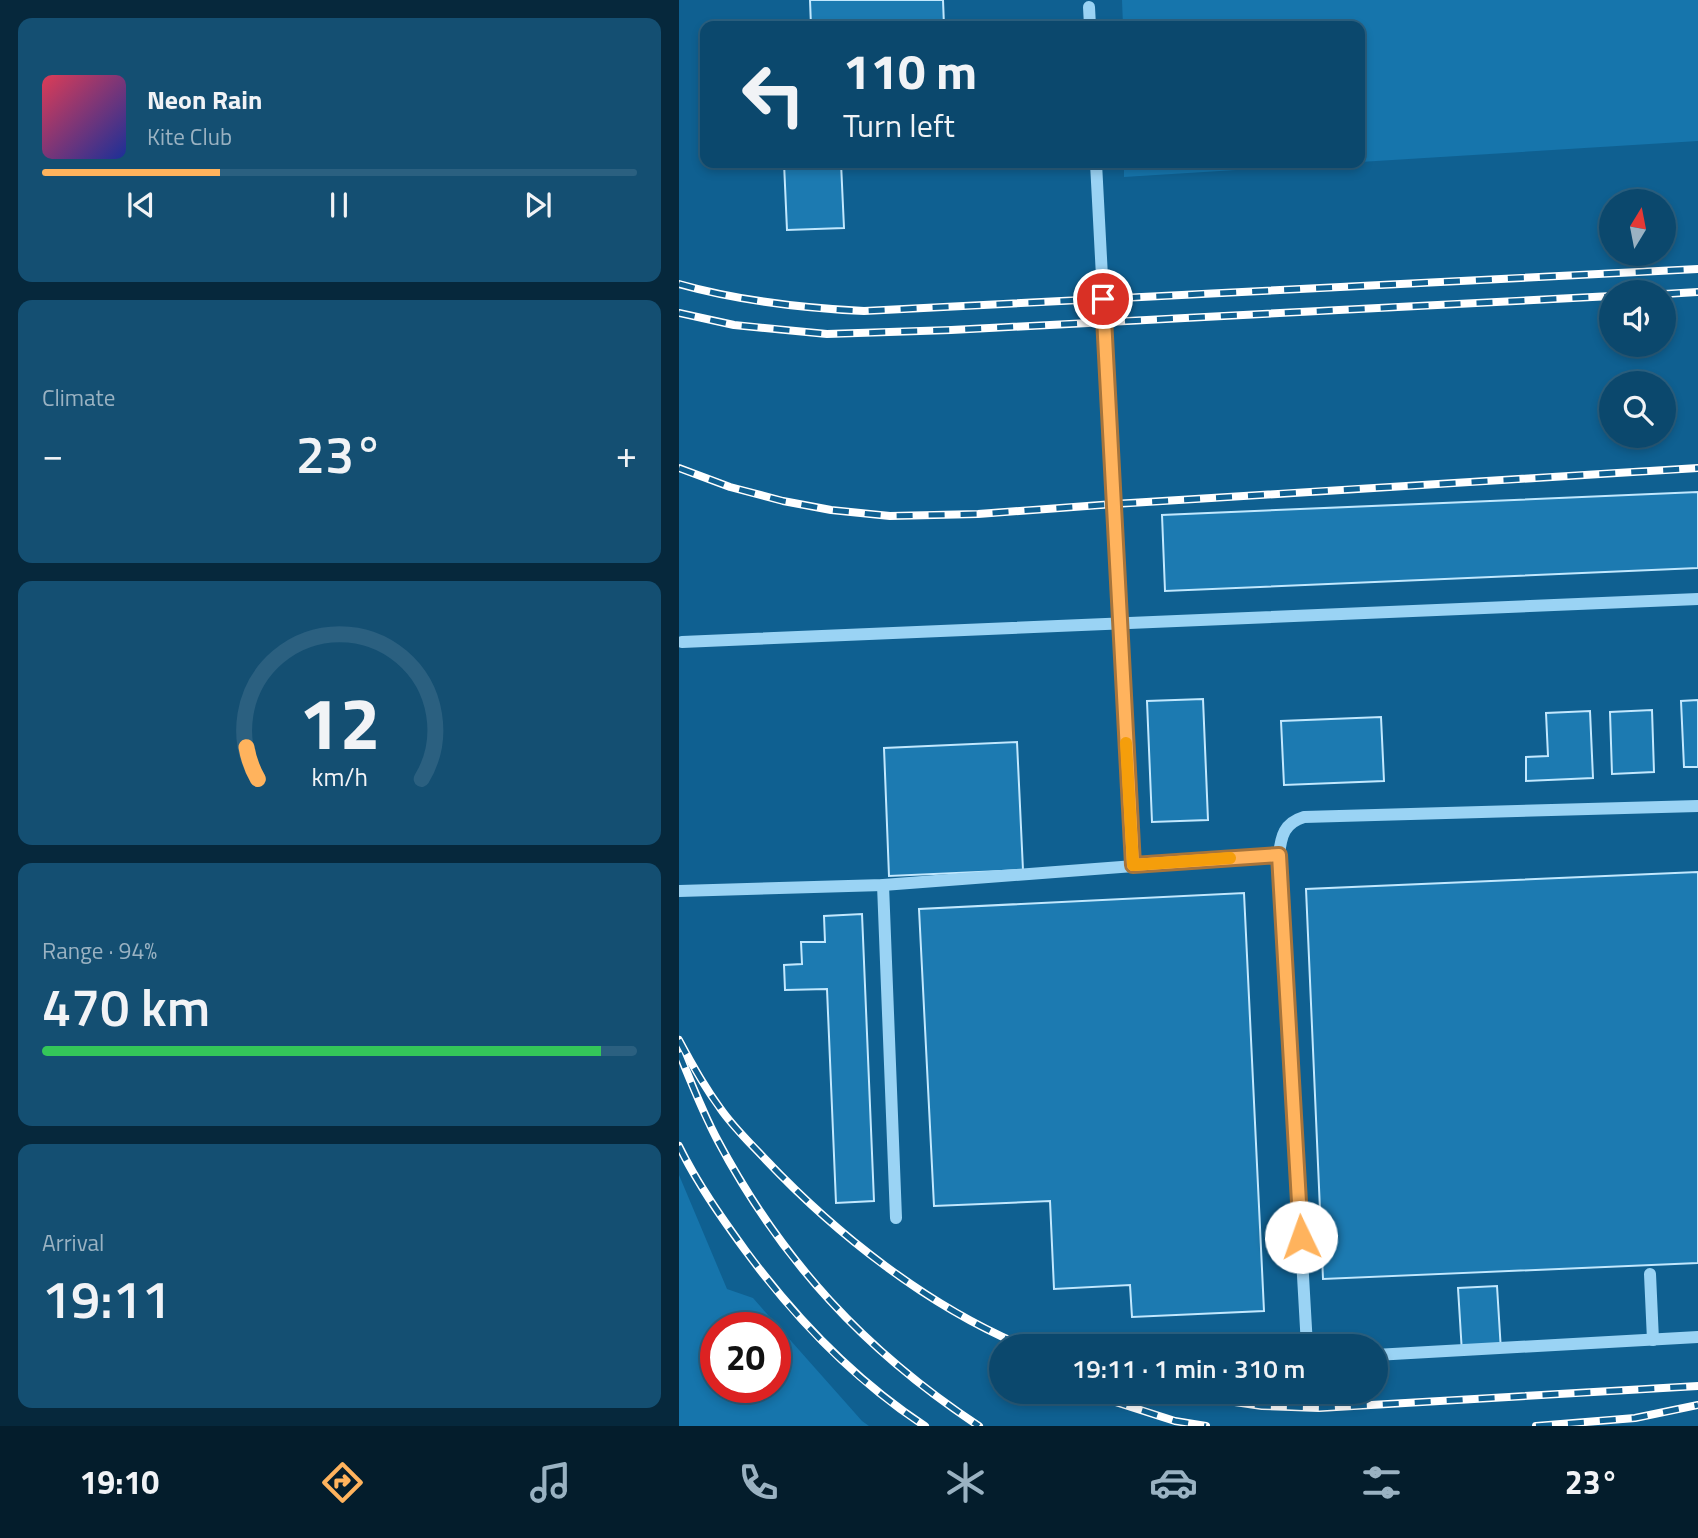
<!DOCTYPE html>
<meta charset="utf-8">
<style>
:root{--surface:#0b486d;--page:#144f72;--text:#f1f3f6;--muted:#9ab2c2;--line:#2b6080;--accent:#ffb35d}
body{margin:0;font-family:"Titillium Web",sans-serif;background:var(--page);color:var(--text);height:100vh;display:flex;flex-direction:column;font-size:26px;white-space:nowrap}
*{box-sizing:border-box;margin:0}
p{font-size:23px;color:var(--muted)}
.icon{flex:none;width:38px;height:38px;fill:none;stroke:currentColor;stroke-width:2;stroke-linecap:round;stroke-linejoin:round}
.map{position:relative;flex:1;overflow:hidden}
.drawer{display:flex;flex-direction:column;gap:18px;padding:18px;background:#06283c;width:679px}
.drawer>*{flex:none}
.top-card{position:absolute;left:21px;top:21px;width:665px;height:147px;border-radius:14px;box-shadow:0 4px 10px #0003,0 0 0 2px var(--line);background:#0b486d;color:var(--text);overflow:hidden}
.needle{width:46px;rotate:10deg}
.tools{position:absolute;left:920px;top:189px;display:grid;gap:14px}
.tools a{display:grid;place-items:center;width:77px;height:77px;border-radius:50%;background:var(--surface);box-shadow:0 4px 10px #0003,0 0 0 2px var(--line);font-size:35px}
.speed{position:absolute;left:21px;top:1312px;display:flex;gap:14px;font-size:35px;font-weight:700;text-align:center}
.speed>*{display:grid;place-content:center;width:91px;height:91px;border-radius:50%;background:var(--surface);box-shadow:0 4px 10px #0003,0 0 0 2px var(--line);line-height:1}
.speed .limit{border:10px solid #d22;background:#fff;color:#111}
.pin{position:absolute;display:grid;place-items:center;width:60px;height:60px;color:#fff;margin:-30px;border:4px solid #fff;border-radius:50%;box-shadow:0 2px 7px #0007}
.me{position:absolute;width:77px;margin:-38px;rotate:357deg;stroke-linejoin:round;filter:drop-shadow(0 0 5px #0008)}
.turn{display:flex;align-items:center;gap:24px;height:147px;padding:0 28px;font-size:32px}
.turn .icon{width:91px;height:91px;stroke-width:2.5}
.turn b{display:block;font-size:49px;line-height:60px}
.big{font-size:52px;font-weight:600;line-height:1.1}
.drawer .tile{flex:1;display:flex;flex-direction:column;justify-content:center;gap:10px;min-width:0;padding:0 24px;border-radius:14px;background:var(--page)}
.drawer .dial{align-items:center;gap:0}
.dial svg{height:182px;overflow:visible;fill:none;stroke:var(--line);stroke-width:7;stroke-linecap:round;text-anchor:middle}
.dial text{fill:var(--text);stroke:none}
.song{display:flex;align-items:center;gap:21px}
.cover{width:84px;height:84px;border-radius:10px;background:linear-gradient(135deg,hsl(350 70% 55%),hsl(230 70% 35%))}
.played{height:7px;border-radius:4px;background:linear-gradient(90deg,var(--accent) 30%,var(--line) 30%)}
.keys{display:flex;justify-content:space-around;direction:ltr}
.heat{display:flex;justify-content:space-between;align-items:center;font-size:38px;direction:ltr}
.charge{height:10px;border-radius:5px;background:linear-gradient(90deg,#34c759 94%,var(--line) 0)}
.trip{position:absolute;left:310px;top:1334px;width:399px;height:70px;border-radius:35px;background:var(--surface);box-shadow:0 4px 10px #0003,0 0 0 2px var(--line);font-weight:600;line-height:70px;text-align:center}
.tab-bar{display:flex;height:112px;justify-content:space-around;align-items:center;background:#041d2c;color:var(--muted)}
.tab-bar .icon{width:49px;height:49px}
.tab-bar .active{color:var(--accent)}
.tab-bar b{font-size:32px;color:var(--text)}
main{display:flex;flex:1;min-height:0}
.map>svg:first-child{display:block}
.green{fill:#1675ac;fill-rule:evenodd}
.building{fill:#1c7ab1;stroke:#c2e8fe;stroke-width:2}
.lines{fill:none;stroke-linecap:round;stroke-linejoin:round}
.minor{stroke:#9ad3f4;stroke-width:12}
.rail-casing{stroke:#fff;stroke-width:8}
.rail{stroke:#0f6091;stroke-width:5;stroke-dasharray:16;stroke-linecap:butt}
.route-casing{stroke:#a6743c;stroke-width:18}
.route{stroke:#ffb35d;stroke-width:12}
.slow{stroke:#f59e0b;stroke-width:12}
</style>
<main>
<section class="drawer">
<div class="tile">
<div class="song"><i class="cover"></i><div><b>Neon Rain</b><p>Kite Club</p></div></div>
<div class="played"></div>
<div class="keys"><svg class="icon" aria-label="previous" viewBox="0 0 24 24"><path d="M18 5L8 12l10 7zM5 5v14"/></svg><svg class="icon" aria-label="pause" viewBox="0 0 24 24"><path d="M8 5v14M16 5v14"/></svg><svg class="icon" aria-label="next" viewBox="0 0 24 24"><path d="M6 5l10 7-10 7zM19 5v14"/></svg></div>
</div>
<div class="tile"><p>Climate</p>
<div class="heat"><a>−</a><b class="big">23°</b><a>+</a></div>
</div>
<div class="tile dial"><svg viewBox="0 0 100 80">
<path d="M14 69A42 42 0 1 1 86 69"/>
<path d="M14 69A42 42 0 0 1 9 55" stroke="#ffb35d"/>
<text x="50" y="56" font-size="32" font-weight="700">12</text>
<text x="50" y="72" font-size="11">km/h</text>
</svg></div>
<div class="tile"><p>Range · 94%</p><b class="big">470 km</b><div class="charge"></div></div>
<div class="tile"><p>Arrival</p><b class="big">19:11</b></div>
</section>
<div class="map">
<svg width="1019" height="1426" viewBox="0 0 1019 1426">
<rect width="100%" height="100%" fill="#0f6091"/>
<g class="green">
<polygon points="443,0 1019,0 1019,141 681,162 681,26 444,26"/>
<polygon points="445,163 671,163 445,177"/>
<path d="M0 1175 48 1289 74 1298 183 1421 190 1426H0ZM37 1328H96V1388H37Z"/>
</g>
<g class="building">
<polygon points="131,0 264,0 265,26 132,26"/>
<polygon points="105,163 162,163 165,228 108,230"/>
<polygon points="1019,492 1019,568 486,591 483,515"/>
<polygon points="524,699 529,820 473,822 468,701"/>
<polygon points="1019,700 1019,767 1005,767 1002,701"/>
<polygon points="973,710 975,772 933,774 931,712"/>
<polygon points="911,711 914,778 847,781 847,757 869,756 867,713"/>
<polygon points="702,717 705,781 605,785 602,721"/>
<polygon points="338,742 344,870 210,876 205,748"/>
<polygon points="1019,872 1019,1263 644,1279 627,889"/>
<polygon points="565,893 585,1311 453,1317 451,1285 375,1289 371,1201 255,1206 240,909"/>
<polygon points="183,914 195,1201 157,1203 148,989 106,990 105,965 123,964 122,942 146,942 145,916"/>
<polygon points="818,1286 822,1351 783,1353 779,1288"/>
</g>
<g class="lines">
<g class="minor">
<polyline points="410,7 411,26"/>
<polyline points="417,163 454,865"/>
<polyline points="3,642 1019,599"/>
<polyline points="204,885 217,1218"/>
<polyline points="0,891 204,885 600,855"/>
<polyline points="971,1274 974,1340"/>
<path d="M628 1346 600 855C602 836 605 823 625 817L1019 806"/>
<polyline points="696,1355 1019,1337"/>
</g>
<g class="rail-casing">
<g id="rail">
<path d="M0 284C61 301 122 308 185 311L1019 269"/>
<polyline points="985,294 1019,292"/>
<polyline points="0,313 55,325 148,334 272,330 933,296"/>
<polyline points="0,468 51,487 104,501 152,510 211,516 299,514 435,504 1019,468"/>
<path d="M0 1040C12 1063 25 1086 41 1108 54 1127 71 1143 87 1160 158 1235 249 1306 344 1346"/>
<path d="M0 1053C12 1082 24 1113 39 1141 103 1261 186 1351 300 1426"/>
<path d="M0 1146C18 1183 42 1217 66 1250 117 1319 174 1379 246 1426"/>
<polyline points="402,1391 496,1421 527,1426"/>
<polyline points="481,1391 583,1406 640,1408 1019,1386"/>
<polyline points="857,1426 956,1418 1019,1405"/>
</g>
</g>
<use href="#rail" class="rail"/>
</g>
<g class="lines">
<g class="route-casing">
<polyline id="route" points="424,299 454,865 600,855 622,1237"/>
</g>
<use href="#route" class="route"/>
<polyline class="slow" points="447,743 454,865 551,858"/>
</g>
</svg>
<div class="tools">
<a><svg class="needle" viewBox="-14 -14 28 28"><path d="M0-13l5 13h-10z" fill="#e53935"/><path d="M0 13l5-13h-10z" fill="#9ab2c2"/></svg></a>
<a><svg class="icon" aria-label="sound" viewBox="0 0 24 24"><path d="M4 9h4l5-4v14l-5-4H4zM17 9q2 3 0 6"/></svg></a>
<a><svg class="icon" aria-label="search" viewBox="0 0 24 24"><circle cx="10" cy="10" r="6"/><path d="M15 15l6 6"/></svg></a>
</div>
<div class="speed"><div class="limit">20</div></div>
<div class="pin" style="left:424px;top:299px;background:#d93025"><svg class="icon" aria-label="arrive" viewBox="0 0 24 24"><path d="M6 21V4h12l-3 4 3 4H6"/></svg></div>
<svg class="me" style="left:622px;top:1237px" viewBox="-20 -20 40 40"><circle r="19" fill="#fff"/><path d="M0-13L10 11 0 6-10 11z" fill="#ffb35d"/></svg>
<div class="trip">19:11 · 1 min · 310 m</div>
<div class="top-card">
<div class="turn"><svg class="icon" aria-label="left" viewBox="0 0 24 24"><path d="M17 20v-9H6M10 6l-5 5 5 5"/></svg><div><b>110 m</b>Turn left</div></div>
</div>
</div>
</main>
<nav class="tab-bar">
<b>19:10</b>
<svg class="icon active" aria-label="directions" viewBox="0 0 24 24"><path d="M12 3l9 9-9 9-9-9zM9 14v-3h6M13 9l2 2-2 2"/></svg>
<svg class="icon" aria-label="music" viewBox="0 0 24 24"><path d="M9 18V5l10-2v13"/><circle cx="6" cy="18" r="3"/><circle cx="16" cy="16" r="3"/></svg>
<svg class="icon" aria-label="phone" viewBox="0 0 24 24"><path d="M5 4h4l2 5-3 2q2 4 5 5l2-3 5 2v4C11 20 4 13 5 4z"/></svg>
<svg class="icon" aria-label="climate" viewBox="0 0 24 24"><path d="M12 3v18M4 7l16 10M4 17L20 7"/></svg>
<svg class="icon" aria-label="car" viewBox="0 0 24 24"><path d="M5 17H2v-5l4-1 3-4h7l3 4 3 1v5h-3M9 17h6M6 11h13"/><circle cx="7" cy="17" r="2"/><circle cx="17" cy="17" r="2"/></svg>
<svg class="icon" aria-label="filters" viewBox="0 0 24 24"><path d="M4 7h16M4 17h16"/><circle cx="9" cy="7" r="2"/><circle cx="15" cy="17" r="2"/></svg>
<b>23°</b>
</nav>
